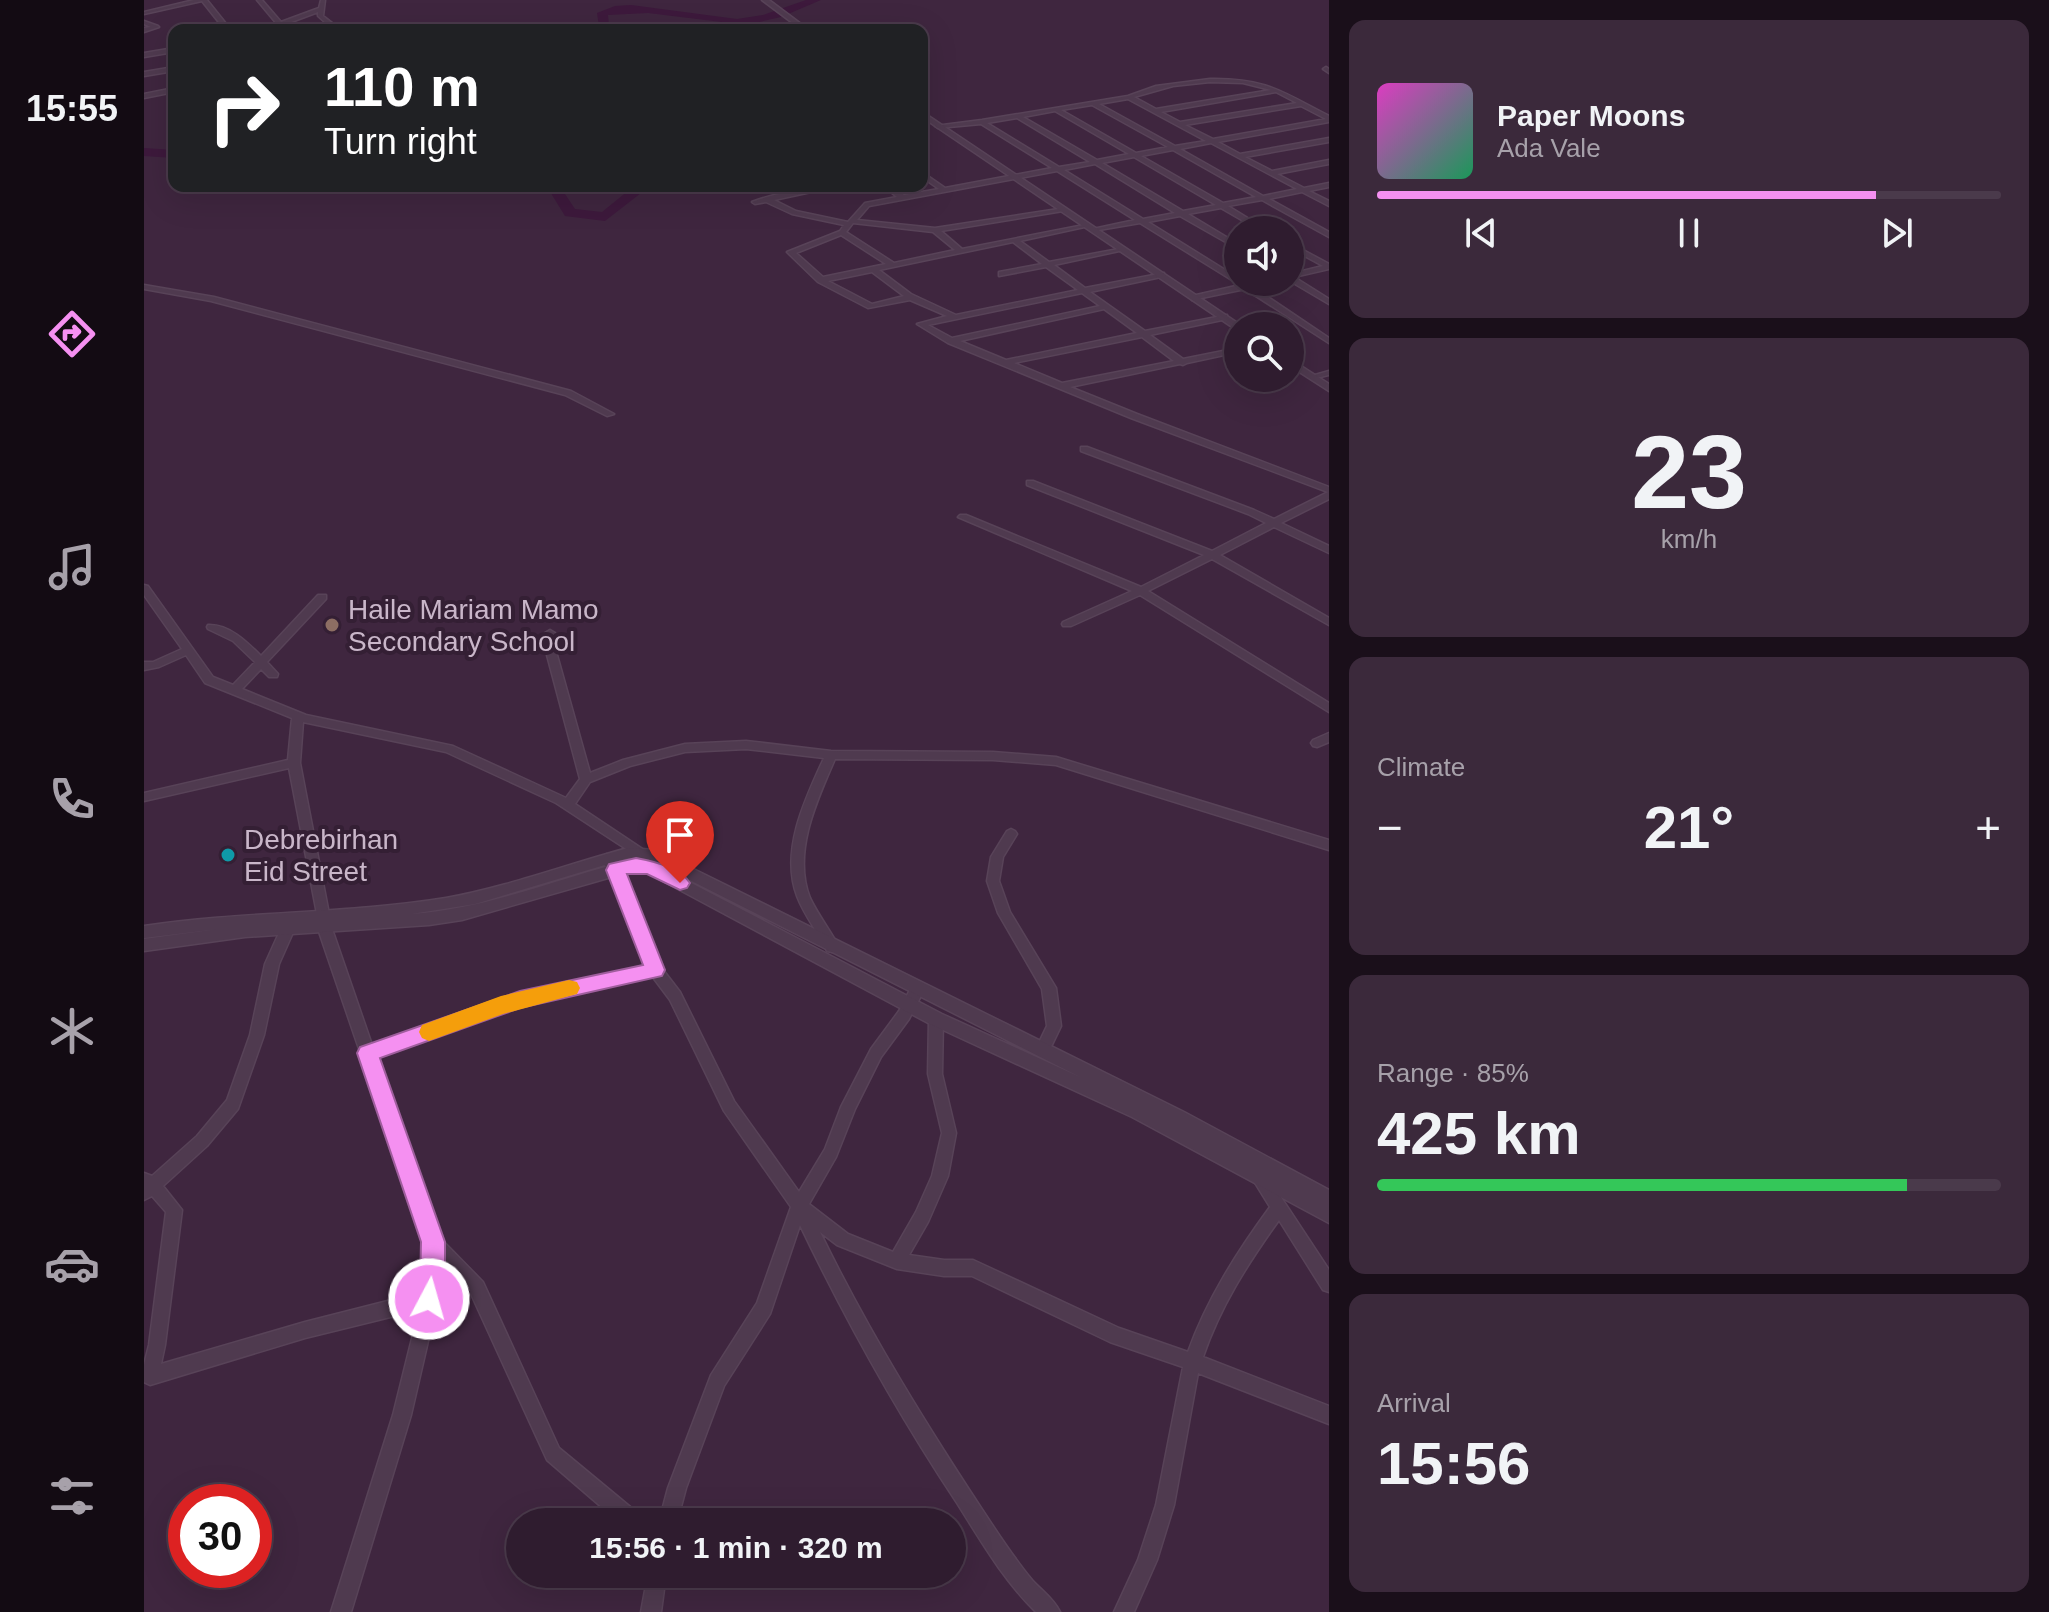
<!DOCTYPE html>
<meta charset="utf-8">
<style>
:root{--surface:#2f1c2f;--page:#3b293b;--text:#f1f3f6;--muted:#a7a1aa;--line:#4a3a4b;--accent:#f590f1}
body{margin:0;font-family:Helvetica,sans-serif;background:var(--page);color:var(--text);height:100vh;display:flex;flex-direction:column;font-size:30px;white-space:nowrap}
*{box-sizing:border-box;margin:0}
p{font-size:26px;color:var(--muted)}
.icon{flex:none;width:44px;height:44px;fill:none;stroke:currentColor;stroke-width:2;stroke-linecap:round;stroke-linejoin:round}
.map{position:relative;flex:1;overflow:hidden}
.drawer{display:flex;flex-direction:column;gap:20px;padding:20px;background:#1a0f1a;width:720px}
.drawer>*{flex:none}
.banner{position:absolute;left:24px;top:24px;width:760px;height:168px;border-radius:16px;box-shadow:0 8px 32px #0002,0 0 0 2px var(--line);background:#202124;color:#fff;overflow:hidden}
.buttons{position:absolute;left:1080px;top:216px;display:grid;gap:16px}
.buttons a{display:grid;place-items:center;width:80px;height:80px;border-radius:50%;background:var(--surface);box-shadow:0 8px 32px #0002,0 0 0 2px var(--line);font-size:40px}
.speed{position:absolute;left:24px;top:1484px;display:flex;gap:16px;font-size:40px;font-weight:700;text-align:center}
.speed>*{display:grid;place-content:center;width:104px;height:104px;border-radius:50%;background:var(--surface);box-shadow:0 8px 32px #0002,0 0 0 2px var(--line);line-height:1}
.speed .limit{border:12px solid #d22;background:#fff;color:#111}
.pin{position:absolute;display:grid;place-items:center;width:68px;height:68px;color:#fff;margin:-82px -34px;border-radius:50% 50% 50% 0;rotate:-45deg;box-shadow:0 0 8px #0007}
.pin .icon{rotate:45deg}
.me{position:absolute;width:88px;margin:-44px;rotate:6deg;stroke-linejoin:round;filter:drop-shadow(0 0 6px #0008)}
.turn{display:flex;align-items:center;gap:28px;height:168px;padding:0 24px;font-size:36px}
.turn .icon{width:104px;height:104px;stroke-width:2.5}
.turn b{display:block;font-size:56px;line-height:68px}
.big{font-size:60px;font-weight:700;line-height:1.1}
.drawer .card{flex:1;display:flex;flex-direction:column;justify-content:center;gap:12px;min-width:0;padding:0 28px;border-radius:16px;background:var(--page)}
.drawer .dial{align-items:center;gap:0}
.dial b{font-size:104px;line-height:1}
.song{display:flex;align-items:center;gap:24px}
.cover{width:96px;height:96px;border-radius:12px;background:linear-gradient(135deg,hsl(310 70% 55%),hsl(150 70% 35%))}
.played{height:8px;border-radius:4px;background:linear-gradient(90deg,var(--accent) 80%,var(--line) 80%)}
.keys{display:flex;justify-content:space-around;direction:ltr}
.heat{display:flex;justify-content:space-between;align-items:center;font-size:44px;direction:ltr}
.charge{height:12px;border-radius:6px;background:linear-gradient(90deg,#34c759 85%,var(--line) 0)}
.trip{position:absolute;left:362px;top:1508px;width:460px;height:80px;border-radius:40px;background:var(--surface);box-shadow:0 8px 32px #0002,0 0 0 2px var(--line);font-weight:700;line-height:80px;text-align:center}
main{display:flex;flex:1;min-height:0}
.tabs{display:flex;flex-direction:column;width:144px;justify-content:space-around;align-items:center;background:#130b13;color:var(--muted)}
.tabs .icon{width:56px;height:56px}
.tabs .on{color:var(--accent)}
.tabs b{font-size:36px;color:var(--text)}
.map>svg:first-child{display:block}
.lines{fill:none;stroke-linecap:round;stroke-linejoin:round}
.river{fill:#3d193c;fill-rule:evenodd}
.minor-casing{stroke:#584358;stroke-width:3}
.tertiary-casing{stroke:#584358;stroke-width:3}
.minor{fill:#4f3a4f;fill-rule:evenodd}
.tertiary{fill:#4f3a4f;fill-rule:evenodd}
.route{fill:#f590f1;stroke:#9f5e9d;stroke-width:2}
.slow{fill:#f59e0b}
.education-dot{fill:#8d6e63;stroke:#341f34;stroke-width:3}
.culture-dot{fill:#0f9aa8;stroke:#341f34;stroke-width:3}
.labels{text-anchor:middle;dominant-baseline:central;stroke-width:8;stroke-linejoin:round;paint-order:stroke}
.poi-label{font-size:28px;fill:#c9b6c9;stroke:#341f34;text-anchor:start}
</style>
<main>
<nav class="tabs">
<b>15:55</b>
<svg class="icon on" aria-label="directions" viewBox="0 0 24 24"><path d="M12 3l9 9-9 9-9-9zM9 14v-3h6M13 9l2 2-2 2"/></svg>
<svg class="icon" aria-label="music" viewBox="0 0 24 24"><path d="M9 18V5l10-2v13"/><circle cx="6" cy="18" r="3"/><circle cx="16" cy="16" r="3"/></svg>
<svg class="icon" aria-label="phone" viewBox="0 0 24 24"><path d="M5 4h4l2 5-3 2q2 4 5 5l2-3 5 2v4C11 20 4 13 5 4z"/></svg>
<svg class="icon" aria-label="climate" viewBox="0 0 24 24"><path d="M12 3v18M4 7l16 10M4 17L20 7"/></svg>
<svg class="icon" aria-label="car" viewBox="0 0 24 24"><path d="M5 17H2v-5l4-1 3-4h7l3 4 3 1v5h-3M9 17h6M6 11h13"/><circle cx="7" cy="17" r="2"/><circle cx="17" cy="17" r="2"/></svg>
<svg class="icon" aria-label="filters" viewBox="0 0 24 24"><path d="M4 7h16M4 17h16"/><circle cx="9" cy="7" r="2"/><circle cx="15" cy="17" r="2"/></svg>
</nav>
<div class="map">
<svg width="1185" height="1612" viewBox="0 0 1185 1612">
<rect width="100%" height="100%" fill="#3f263f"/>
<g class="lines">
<g class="river">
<polygon points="662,0 677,0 637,17 602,25 504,13 464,15 465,25 471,30 459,30 455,26 453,13 471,6 487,5 593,19 619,15"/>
<polygon points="0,148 30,150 30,158 0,156"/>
<polygon points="408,186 423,186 419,191 431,209 458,212 490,186 506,186 461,221 421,216 405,190"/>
</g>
<g class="minor-casing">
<g id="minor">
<polygon points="50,0 63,0 87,30 81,30 58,1 0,14 0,12"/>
<polygon points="113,0 118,0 137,22 175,8 177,0 181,0 179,16 188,23 190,30 184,30 184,25 174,16 174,12 126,30 118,30 133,24"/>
<polygon points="0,21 14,26 15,27 0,32 0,28 7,27 0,24"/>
<polygon points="30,48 30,52 0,57 0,53"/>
<polygon points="30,67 30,71 0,76 0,72"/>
<polygon points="1182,67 1185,69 1185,73 1179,69"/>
<path d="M1066 79C1122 78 1138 92 1185 116V122L1074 142 1096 154 1185 138V142L1101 157 1128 171 1185 160V164L1133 174 1160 188 1185 183V187L1165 191 1185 201V206L1158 192 1125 199 1185 232V237L1118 200 1084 206 1123 230H1115L1077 208 1044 214 1094 244V249L1036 216 1004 222 1094 278V282L1104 284 1125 282 1109 287 1185 338V343L1101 289 1048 300V296L1096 285 996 223 949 231V229L991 220 913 171 725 206 713 220 791 228 921 208V210L919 211 797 231 818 249 945 224V226L876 241 905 262 980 248V250L910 265 941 288 1020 273V277H1017L946 292 1001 331 1083 315V319L1006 335 1039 359 1094 348V352L1043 363 1039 365 1036 364 926 387 993 414 1185 487V499L1137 523 1185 546V553L1130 527 1076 555 1185 618V625L1068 559 1004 591 1185 703V712L996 595 927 626H919L918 624 919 622 988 591 814 517 816 515H822L997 587 1060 555 883 485V481H889L1068 551 1122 523 1104 514 937 451V447H943L1110 510 1130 519 1184 492 987 418 804 343 773 324 803 316 766 300 724 308 674 282 643 252 696 231 700 225 648 214 622 202 611 204 608 202C627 194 673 186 695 186L630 200 652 211 704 222 721 203 753 197 740 186H747L760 195 795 189 778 177V172L801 188 908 168 837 124 794 128 791 126 838 120 984 96 1012 86ZM1066 82 1099 83 1127 90 1012 109 990 97 1029 86ZM1132 92 1153 103 1036 122 1017 112ZM984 99 1062 141 1031 146 955 104ZM948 105 1024 147 992 153 917 110ZM1157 106 1182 119 1069 139 1041 125ZM911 111 985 154 953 160 879 117ZM873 118 946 162 915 167 843 123ZM1067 143 1153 189 1119 196 1036 149ZM1029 150 1112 197 1079 203 997 156ZM990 157 1072 205 1039 211 958 163ZM951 164 1031 213 999 219 920 170ZM709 223 789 232 811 250 750 263 702 232ZM697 235 742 264 679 277 652 253ZM869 242 898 264 855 272V276L902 267 934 290 812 315 767 294 735 270ZM728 272 760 296 728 304 684 281ZM938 293 956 306 808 338 784 325ZM960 309 993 333 862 360 816 341ZM998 337 1030 361 918 383 870 363Z"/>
<polygon points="30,88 30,92 0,98 0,94"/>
<polygon points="1146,243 1185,264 1185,269 1150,277 1185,299 1185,304 1146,281 1146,274 1179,266 1146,248"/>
<polygon points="0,285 70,297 427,391 470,414 463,416 421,395 67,301 0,289"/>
<polygon points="1185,371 1185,375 1168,379 1164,377"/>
<path d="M0 585 4 586 69 677 89 685 111 662 89 641 64 629 63 627 64 625C85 624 103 642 117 656L174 595H182V599L123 662 134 674 133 677H125L117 669 98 689 162 715 309 746 422 798 436 779 403 655 401 633 406 630 411 633 413 655 446 773 479 760 541 744 602 741 687 751 849 752 912 757 1185 840V850L912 765 849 760 691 759C673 800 648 853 666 898 674 915 686 930 695 947L693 951 688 952 683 951C674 932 660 915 653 896 636 851 661 799 680 758L602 749 541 752 486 766 446 782 431 804 500 850 502 853 500 856 496 858 412 803 302 752 159 722 156 763 185 914 184 918 179 919 174 918 173 914 145 768 0 801V793L144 760 148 718 61 683 42 655 15 667 0 670V662H9L38 649 0 595Z"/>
<polygon points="1185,733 1185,742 1173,747 1169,746 1167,743 1169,740"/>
<polygon points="867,829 871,831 873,834 859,857 855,881 866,912 912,988 917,1026 904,1053 899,1055 894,1053 892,1049 903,1026 898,989 854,913 843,881 847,857 863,831"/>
<path d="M463 854 467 856 477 870 513 962 536 992 590 1101 655 1192 681 1149 697 1107 727 1049 755 1011 769 984 774 982 779 984 781 988 765 1019 737 1057 711 1109 692 1157 665 1204 704 1234 749 1252 772 1212 788 1176 798 1133 784 1074 785 1019 787 1015 792 1013 797 1015 799 1019 798 1074 812 1133 804 1176 784 1222 765 1255 800 1260H829L975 1328 1044 1352C1063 1299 1093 1252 1126 1207L1108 1178 1111 1173 1116 1171 1121 1173 1185 1270V1292L1179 1290 1135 1220C1104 1263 1076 1307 1059 1357L1185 1406V1424L1054 1373 1030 1505 1013 1560 990 1612H970L994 1560 1012 1505 1039 1367 966 1342 828 1276H800L753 1269 693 1245 676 1232C726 1335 786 1431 849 1526 861 1544 874 1563 888 1580 897 1590 910 1599 916 1612H892C860 1581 837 1541 813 1503 754 1414 702 1321 656 1225L626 1314 580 1386 542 1488 533 1522H515L524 1488 567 1375 613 1303 647 1207 580 1111 526 1000 508 976 376 1006 232 1056 295 1237 339 1282 415 1448 496 1515 498 1522H475L403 1460 327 1294 297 1262V1285L267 1415 207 1612H187L249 1415 275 1310 161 1338 6 1385 0 1382V1365L5 1345 22 1212 8 1196 0 1200V1173L8 1176 53 1136 83 1100 106 1035 121 964 139 924 144 923 149 924 151 928 135 964 120 1035 94 1109 63 1146 19 1186 38 1210 21 1345 17 1364 161 1322 279 1292 281 1242 173 926 175 922 180 921 185 922 187 926 228 1045 376 994 501 967 465 872 457 859 459 856Z"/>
<polygon points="504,1574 522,1574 517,1612 497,1612"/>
</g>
</g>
<g class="tertiary-casing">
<g id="tertiary">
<polygon points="618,0 625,0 665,30 658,30"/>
<polygon points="778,112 780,113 1098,326 1094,326 1094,330 1091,329 778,117"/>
<polygon points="1146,359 1185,384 1185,391 1146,366"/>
<path d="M484 848 511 850 1040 1112 1185 1190V1223L988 1117 786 1024 504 873 492 871 471 876 318 920 285 925 101 937 0 951V939L74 929 0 938V926C100 911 203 914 302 898 364 887 424 864 484 848ZM484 858 504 859 938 1078 798 1014 507 862 492 859C417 877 344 909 267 914L331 904Z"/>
</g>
</g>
<use href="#minor" class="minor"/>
<use href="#tertiary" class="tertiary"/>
</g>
<path class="route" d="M492 858C509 861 536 867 546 883L543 888 536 890 503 874H483L521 970 518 976 376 1008 236 1058 301 1242V1285L294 1308 285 1311 276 1308 273 1299 276 1285 277 1242 213 1053 216 1047 376 991 499 965 462 870 465 864Z"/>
<polygon class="slow" points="425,980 433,982 436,988 433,994 359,1014 285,1041 278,1038 275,1032 278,1025 357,996"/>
<circle class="education-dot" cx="188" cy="625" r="8"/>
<circle class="culture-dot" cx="84" cy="855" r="8"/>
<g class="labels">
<g class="poi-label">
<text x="204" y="609">Haile Mariam Mamo<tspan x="204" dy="32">Secondary School</tspan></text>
<text x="100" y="839">Debrebirhan<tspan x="100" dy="32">Eid Street</tspan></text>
</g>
</g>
</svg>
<div class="buttons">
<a><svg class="icon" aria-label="sound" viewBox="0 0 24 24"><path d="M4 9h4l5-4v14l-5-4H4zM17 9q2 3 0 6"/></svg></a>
<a><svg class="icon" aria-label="search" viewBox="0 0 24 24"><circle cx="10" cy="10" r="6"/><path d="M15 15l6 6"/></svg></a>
</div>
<div class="speed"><div class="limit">30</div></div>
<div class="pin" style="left:536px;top:883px;background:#d93025"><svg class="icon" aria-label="arrive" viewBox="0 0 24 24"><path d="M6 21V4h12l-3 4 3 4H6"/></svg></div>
<svg class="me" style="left:285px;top:1299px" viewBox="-20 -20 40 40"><circle r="17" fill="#f590f1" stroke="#fff" stroke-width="3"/><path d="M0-11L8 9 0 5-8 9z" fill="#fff"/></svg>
<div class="trip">15:56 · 1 min · 320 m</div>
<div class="banner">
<div class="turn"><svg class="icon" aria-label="right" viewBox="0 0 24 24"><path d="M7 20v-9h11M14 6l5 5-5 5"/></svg><div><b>110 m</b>Turn right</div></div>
</div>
</div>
<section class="drawer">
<div class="card">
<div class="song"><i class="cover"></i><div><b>Paper Moons</b><p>Ada Vale</p></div></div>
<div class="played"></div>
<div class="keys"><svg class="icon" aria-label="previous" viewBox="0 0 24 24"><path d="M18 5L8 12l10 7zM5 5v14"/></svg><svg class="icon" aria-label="pause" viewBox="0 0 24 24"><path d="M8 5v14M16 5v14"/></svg><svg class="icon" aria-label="next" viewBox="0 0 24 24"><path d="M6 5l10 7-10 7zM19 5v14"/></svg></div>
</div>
<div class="card dial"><b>23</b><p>km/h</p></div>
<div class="card"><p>Climate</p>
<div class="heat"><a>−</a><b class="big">21°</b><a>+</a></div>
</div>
<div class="card"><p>Range · 85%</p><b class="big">425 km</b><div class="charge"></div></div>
<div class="card"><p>Arrival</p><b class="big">15:56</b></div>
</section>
</main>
